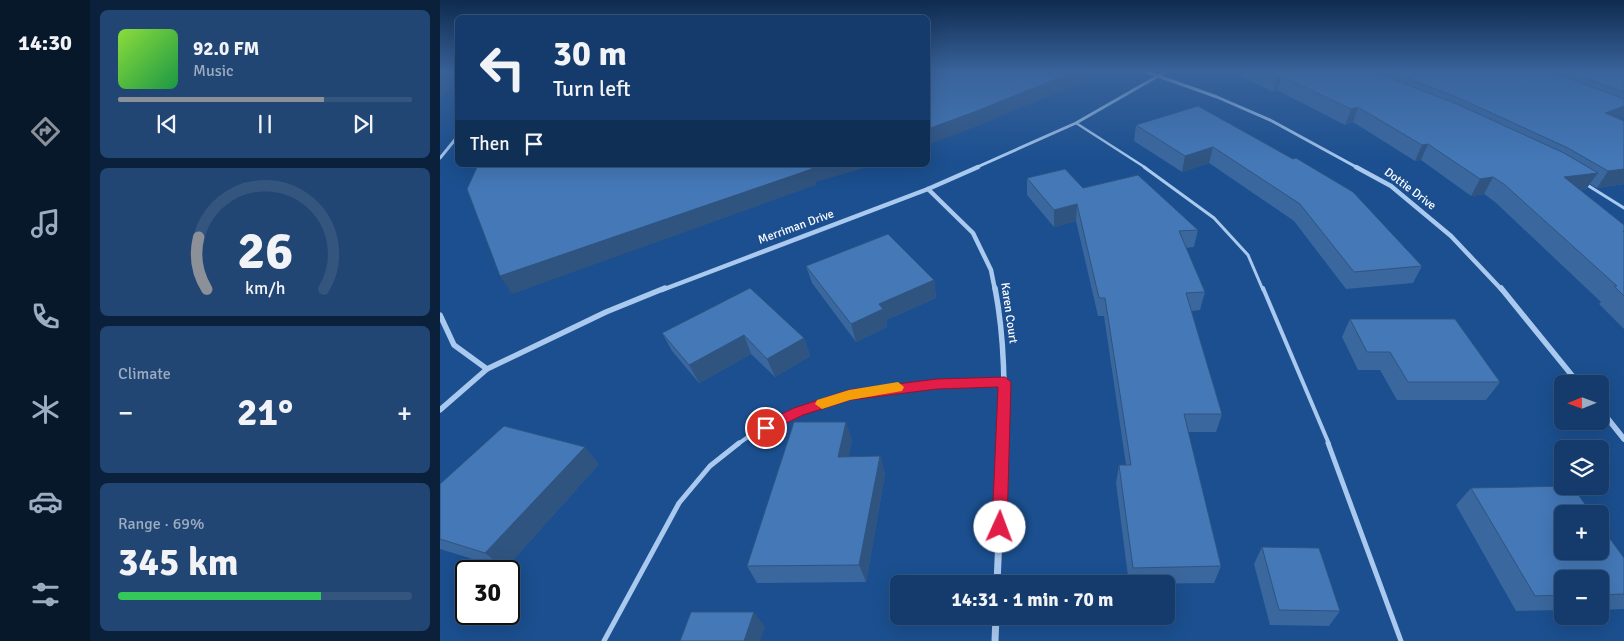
<!DOCTYPE html>
<meta charset="utf-8">
<style>
:root{--surface:#143b6b;--page:#214673;--text:#f1f3f6;--muted:#9dadc1;--line:#33557e;--accent:#8c9099}
body{margin:0;font-family:Signika,sans-serif;background:var(--page);color:var(--text);height:100vh;display:flex;flex-direction:column;font-size:19px;white-space:nowrap}
*{box-sizing:border-box;margin:0}
p{font-size:16px;color:var(--muted)}
.icon{flex:none;width:28px;height:28px;fill:none;stroke:currentColor;stroke-width:2;stroke-linecap:round;stroke-linejoin:round}
.map{position:relative;flex:1;overflow:hidden}
.side{display:flex;flex-direction:column;gap:10px;padding:10px;background:#0b203b;width:350px}
.side>*{flex:none}
.hud{position:absolute;left:15px;top:15px;width:475px;height:152px;border-radius:8px;box-shadow:0 5px 20px #0002,0 0 0 1px var(--line);background:#143b6b;color:var(--text);overflow:hidden}
.needle{width:32px;rotate:269deg}
.buttons{position:absolute;left:1114px;top:375px;display:grid;gap:10px}
.buttons a{display:grid;place-items:center;width:55px;height:55px;border-radius:8px;background:var(--surface);box-shadow:0 5px 20px #0002,0 0 0 1px var(--line);font-size:25px}
.speed{position:absolute;left:15px;top:560px;display:flex;gap:10px;font-size:25px;font-weight:700;text-align:center}
.speed>*{display:grid;place-content:center;width:65px;height:65px;border-radius:50%;background:var(--surface);box-shadow:0 5px 20px #0002,0 0 0 1px var(--line);line-height:1}
.speed .limit{border:2px solid #111;border-radius:8px;background:#fff;color:#111}
.pin{position:absolute;display:grid;place-items:center;width:42px;height:42px;color:#fff;margin:-21px;border:2px solid #fff;border-radius:50%;box-shadow:0 1px 5px #0007}
.me{position:absolute;width:55px;margin:-28px;rotate:2deg;stroke-linejoin:round;filter:drop-shadow(0 0 4px #0008)}
.turn{display:flex;align-items:center;gap:18px;height:105px;padding:0 15px;font-size:22px}
.turn .icon{width:65px;height:65px;stroke-width:2.5}
.turn b{display:block;font-size:35px;line-height:42px}
.then{display:flex;align-items:center;height:48px;padding:0 15px;background:#0003;gap:10px;font-size:19px}
.big{font-size:38px;font-weight:700;line-height:1.1}
.side .card{flex:1;display:flex;flex-direction:column;justify-content:center;gap:8px;min-width:0;padding:0 18px;border-radius:8px;background:var(--page)}
.side .dial{align-items:center;gap:0}
.dial svg{height:130px;overflow:visible;fill:none;stroke:var(--line);stroke-width:7;stroke-linecap:round;text-anchor:middle}
.dial text{fill:var(--text);stroke:none}
.song{display:flex;align-items:center;gap:15px}
.cover{width:60px;height:60px;border-radius:8px;background:linear-gradient(135deg,hsl(90 70% 55%),hsl(140 70% 35%))}
.played{height:5px;border-radius:2px;background:linear-gradient(90deg,var(--accent) 70%,var(--line) 70%)}
.keys{display:flex;justify-content:space-around;direction:ltr}
.heat{display:flex;justify-content:space-between;align-items:center;font-size:28px;direction:ltr}
.charge{height:8px;border-radius:4px;background:linear-gradient(90deg,#34c759 69%,var(--line) 0)}
.trip{position:absolute;left:450px;top:575px;width:285px;height:50px;border-radius:8px;background:var(--surface);box-shadow:0 5px 20px #0002,0 0 0 1px var(--line);font-weight:700;line-height:50px;text-align:center}
main{display:flex;flex:1;min-height:0}
.menu{display:flex;flex-direction:column;width:90px;justify-content:space-around;align-items:center;background:#08182b;color:var(--muted)}
.menu .icon{width:35px;height:35px}
.menu .on{color:var(--accent)}
.menu b{font-size:22px;color:var(--text)}
.map>svg:first-child{display:block}
.lines{fill:none;stroke-linecap:round;stroke-linejoin:round}
.service-far3{stroke:#a9c9ee;stroke-width:2.5}
.service-far2{stroke:#a9c9ee;stroke-width:3}
.service-far1{stroke:#a9c9ee;stroke-width:4}
.service{stroke:#a9c9ee;stroke-width:5}
.minor-far3{stroke:#a9c9ee;stroke-width:3}
.minor-far2{stroke:#a9c9ee;stroke-width:4.5}
.minor-far1{stroke:#a9c9ee;stroke-width:5.5}
.minor{stroke:#a9c9ee;stroke-width:7}
.wall{fill:#3a679d}
.shaded-wall{fill:#305480}
.building{fill:#4478b7;stroke:#305480}
.route{fill:#e11d48;stroke:#92132f}
.slow{fill:#f59e0b}
.labels{text-anchor:middle;dominant-baseline:central;stroke-width:5;stroke-linejoin:round;paint-order:stroke}
.street-label{font-size:12px;fill:#fff;stroke:#1b4f8f}
</style>
<main>
<nav class="menu">
<b>14:30</b>
<svg class="icon on" aria-label="directions" viewBox="0 0 24 24"><path d="M12 3l9 9-9 9-9-9zM9 14v-3h6M13 9l2 2-2 2"/></svg>
<svg class="icon" aria-label="music" viewBox="0 0 24 24"><path d="M9 18V5l10-2v13"/><circle cx="6" cy="18" r="3"/><circle cx="16" cy="16" r="3"/></svg>
<svg class="icon" aria-label="phone" viewBox="0 0 24 24"><path d="M5 4h4l2 5-3 2q2 4 5 5l2-3 5 2v4C11 20 4 13 5 4z"/></svg>
<svg class="icon" aria-label="climate" viewBox="0 0 24 24"><path d="M12 3v18M4 7l16 10M4 17L20 7"/></svg>
<svg class="icon" aria-label="car" viewBox="0 0 24 24"><path d="M5 17H2v-5l4-1 3-4h7l3 4 3 1v5h-3M9 17h6M6 11h13"/><circle cx="7" cy="17" r="2"/><circle cx="17" cy="17" r="2"/></svg>
<svg class="icon" aria-label="filters" viewBox="0 0 24 24"><path d="M4 7h16M4 17h16"/><circle cx="9" cy="7" r="2"/><circle cx="15" cy="17" r="2"/></svg>
</nav>
<section class="side">
<div class="card">
<div class="song"><i class="cover"></i><div><b>92.0 FM</b><p>Music</p></div></div>
<div class="played"></div>
<div class="keys"><svg class="icon" aria-label="previous" viewBox="0 0 24 24"><path d="M18 5L8 12l10 7zM5 5v14"/></svg><svg class="icon" aria-label="pause" viewBox="0 0 24 24"><path d="M8 5v14M16 5v14"/></svg><svg class="icon" aria-label="next" viewBox="0 0 24 24"><path d="M6 5l10 7-10 7zM19 5v14"/></svg></div>
</div>
<div class="card dial"><svg viewBox="0 0 100 80">
<path d="M14 69A42 42 0 1 1 86 69"/>
<path d="M14 69A42 42 0 0 1 9 37" stroke="#8c9099"/>
<text x="50" y="56" font-size="32" font-weight="700">26</text>
<text x="50" y="72" font-size="11">km/h</text>
</svg></div>
<div class="card"><p>Climate</p>
<div class="heat"><a>−</a><b class="big">21°</b><a>+</a></div>
</div>
<div class="card"><p>Range · 69%</p><b class="big">345 km</b><div class="charge"></div></div>
</section>
<div class="map">
<svg width="1184" height="641" viewBox="0 0 1184 641">
<rect width="100%" height="100%" fill="#1b4f8f"/>
<g class="lines">
<polyline class="service-far3" points="636,123 706,168"/>
<g class="service-far2">
<polyline points="704,167 774,218 808,255 823,290"/>
<polyline points="1144,183 1184,208"/>
</g>
<g class="service-far1">
<polyline points="823,288 889,444"/>
<path d="M298 444C372 387 475 385 565 382"/>
</g>
<g class="service">
<polyline points="888,443 961,641"/>
<polyline points="164,641 239,503 270,466 299,443"/>
</g>
<g class="minor-far3">
<polyline points="707,72 777,97 832,121 918,168"/>
<polyline points="0,158 18,136"/>
<polyline points="535,168 636,123 725,72"/>
</g>
<g class="minor-far2">
<polyline points="916,167 951,186 1011,236 1062,290"/>
<polyline points="488,189 533,233 551,270 555,290"/>
<polyline points="222,290 488,189 538,167"/>
</g>
<g class="minor-far1">
<path d="M555 288C565 340 565 392 563 444"/>
<polyline points="1061,288 1139,384"/>
<polyline points="0,315 14,345 47,369"/>
<polyline points="1160,409 1184,439"/>
<polyline points="0,410 47,369 166,312 225,288"/>
</g>
<g class="minor">
<polyline points="557,584 563,443"/>
<polyline points="555,641 556,616"/>
</g>
</g>
<g class="wall">
<polygon points="794,72 1184,72 1184,116 1183,117 1179,119 1184,121 1184,184 1157,188 1150,184 1146,189 1140,190 1184,225 1184,329 1159,304 1161,302 1055,202 1044,194 1031,196 981,160 975,161 913,122 905,125 837,90 833,92 793,73"/>
<polygon points="758,106 982,266 973,283 906,289 854,221 769,163 742,172 694,141 696,125"/>
<polygon points="587,178 643,188 758,230 754,247 746,248 765,292 760,310 751,311 782,414 776,432 748,432 781,566 774,583 689,584 676,483 679,465 686,465 664,316 658,316 636,221 614,227 587,195"/>
<polygon points="366,266 494,280 496,298 446,320 447,327 416,342 372,283"/>
<polygon points="910,319 1060,382 1046,400 957,400 940,370 918,370 902,337"/>
<polygon points="222,333 364,338 370,356 335,377 311,354 259,383 232,351"/>
<polygon points="412,440 408,457 440,456 445,474 426,582 317,583 307,566"/>
<polygon points="159,464 65,569 0,549 0,484"/>
<polygon points="1031,488 1184,558 1184,609 1160,610 1160,579 1122,579 1122,610 1076,611 1016,505"/>
<polygon points="822,547 900,611 889,626 830,625 814,564"/>
</g>
<g class="shaded-wall">
<polygon points="2,72 18,72 18,80 0,98 0,74"/>
<polygon points="633,72 650,72 650,79 535,127 488,145 488,129"/>
<polygon points="841,76 837,90 833,92 837,77"/>
<polygon points="1184,106 1184,116 1183,117 1155,128 1165,113"/>
<polygon points="918,107 913,122 905,125 911,109"/>
<polygon points="988,144 981,160 975,161 982,145"/>
<polygon points="773,147 769,163 742,172 745,156"/>
<polygon points="372,165 434,165 376,182 376,185 72,294 60,276"/>
<polygon points="1184,169 1184,184 1157,188 1168,171"/>
<polygon points="1158,173 1146,189 1113,194 1124,177"/>
<polygon points="1053,177 1044,194 1031,196 1040,179"/>
<polygon points="637,204 636,221 614,227 614,210"/>
<polygon points="494,280 496,298 446,320 447,327 416,342 411,324 439,304"/>
<polygon points="304,335 311,354 259,383 249,365"/>
<polygon points="364,338 370,356 335,377 327,359"/>
<polygon points="406,422 412,440 404,475 398,457"/>
<polygon points="145,447 159,464 65,569 45,553"/>
<polygon points="440,456 445,474 426,582 419,565"/>
<polygon points="314,612 325,627 320,641 304,641"/>
</g>
<g class="building">
<polygon points="488,72 633,72 534,112 488,129"/>
<polygon points="825,72 934,72 1017,104 1124,153 1158,173 1124,177 1184,225 1184,231 1183,231 1184,232 1184,296 1174,286 1177,286 1065,185 1053,177 1040,179 988,144 982,145 918,107 911,109 841,76 837,77"/>
<polygon points="951,72 1111,72 1184,99 1184,106 1165,113 1184,121 1184,169 1168,171 1128,148 1019,98"/>
<polygon points="1130,72 1184,72 1184,92"/>
<polygon points="758,106 853,159 856,158 913,192 982,266 914,272 860,204 773,147 745,156 696,125"/>
<polygon points="38,165 372,165 369,166 372,169 60,276 27,189"/>
<polygon points="625,169 643,188 698,175 758,230 739,231 765,292 746,293 782,414 744,414 781,566 693,568 679,465 691,465 665,298 659,298 637,204 614,210 587,178"/>
<polygon points="448,234 494,280 439,304 443,309 411,324 366,266"/>
<polygon points="310,288 364,338 327,359 304,335 249,365 222,333"/>
<polygon points="910,319 1015,319 1060,382 968,382 950,352 927,352"/>
<polygon points="354,422 406,422 398,457 440,456 419,565 307,566"/>
<polygon points="64,426 145,447 45,553 0,539 0,484"/>
<polygon points="1132,486 1152,514 1122,514 1122,551 1160,551 1160,525 1184,558 1184,594 1160,595 1160,579 1122,579 1122,595 1095,596 1031,488"/>
<polygon points="822,547 879,548 900,611 839,610"/>
<polygon points="251,612 314,612 304,641 240,641"/>
</g>
<linearGradient id="sky" x2="0" y2="1"><stop stop-color="#0f2b4f"/><stop offset="0.44" stop-color="#39639b"/><stop offset="1" stop-color="#39639b" stop-opacity="0"/></linearGradient>
<rect width="1184" height="162" fill="url(#sky)"/>
<polygon class="route" points="565,377 571,382 567,527 565,532 560,534 554,532 552,527 558,387 497,389 410,400 363,415 326,433 319,428 321,424 354,408 409,390 497,379"/>
<polygon class="slow" points="458,382 464,387 462,391 410,400 382,409 375,404 377,400 409,390"/>
<g class="labels">
<g class="street-label">
<text transform="translate(970 189) rotate(37)">Dottie Drive</text>
<text transform="translate(356 227) rotate(-20)">Merriman Drive</text>
<text transform="translate(569 313) rotate(82)">Karen Court</text>
</g>
</g>
</svg>
<div class="buttons">
<a><svg class="needle" viewBox="-14 -14 28 28"><path d="M0-13l5 13h-10z" fill="#e53935"/><path d="M0 13l5-13h-10z" fill="#9dadc1"/></svg></a>
<a><svg class="icon" aria-label="layers" viewBox="0 0 24 24"><path d="M12 4l9 5-9 5-9-5zM3 14l9 5 9-5"/></svg></a>
<a>+</a>
<a>−</a>
</div>
<div class="speed"><div class="limit">30</div></div>
<div class="pin" style="left:326px;top:428px;background:#d93025"><svg class="icon" aria-label="arrive" viewBox="0 0 24 24"><path d="M6 21V4h12l-3 4 3 4H6"/></svg></div>
<svg class="me" style="left:560px;top:527px" viewBox="-20 -20 40 40"><circle r="19" fill="#fff"/><path d="M0-13L10 11 0 6-10 11z" fill="#e11d48"/></svg>
<div class="trip">14:31 · 1 min · 70 m</div>
<div class="hud">
<div class="turn"><svg class="icon" aria-label="left" viewBox="0 0 24 24"><path d="M17 20v-9H6M10 6l-5 5 5 5"/></svg><div><b>30 m</b>Turn left</div></div>
<div class="then">Then<svg class="icon" aria-label="arrive" viewBox="0 0 24 24"><path d="M6 21V4h12l-3 4 3 4H6"/></svg></div>
</div>
</div>
</main>
